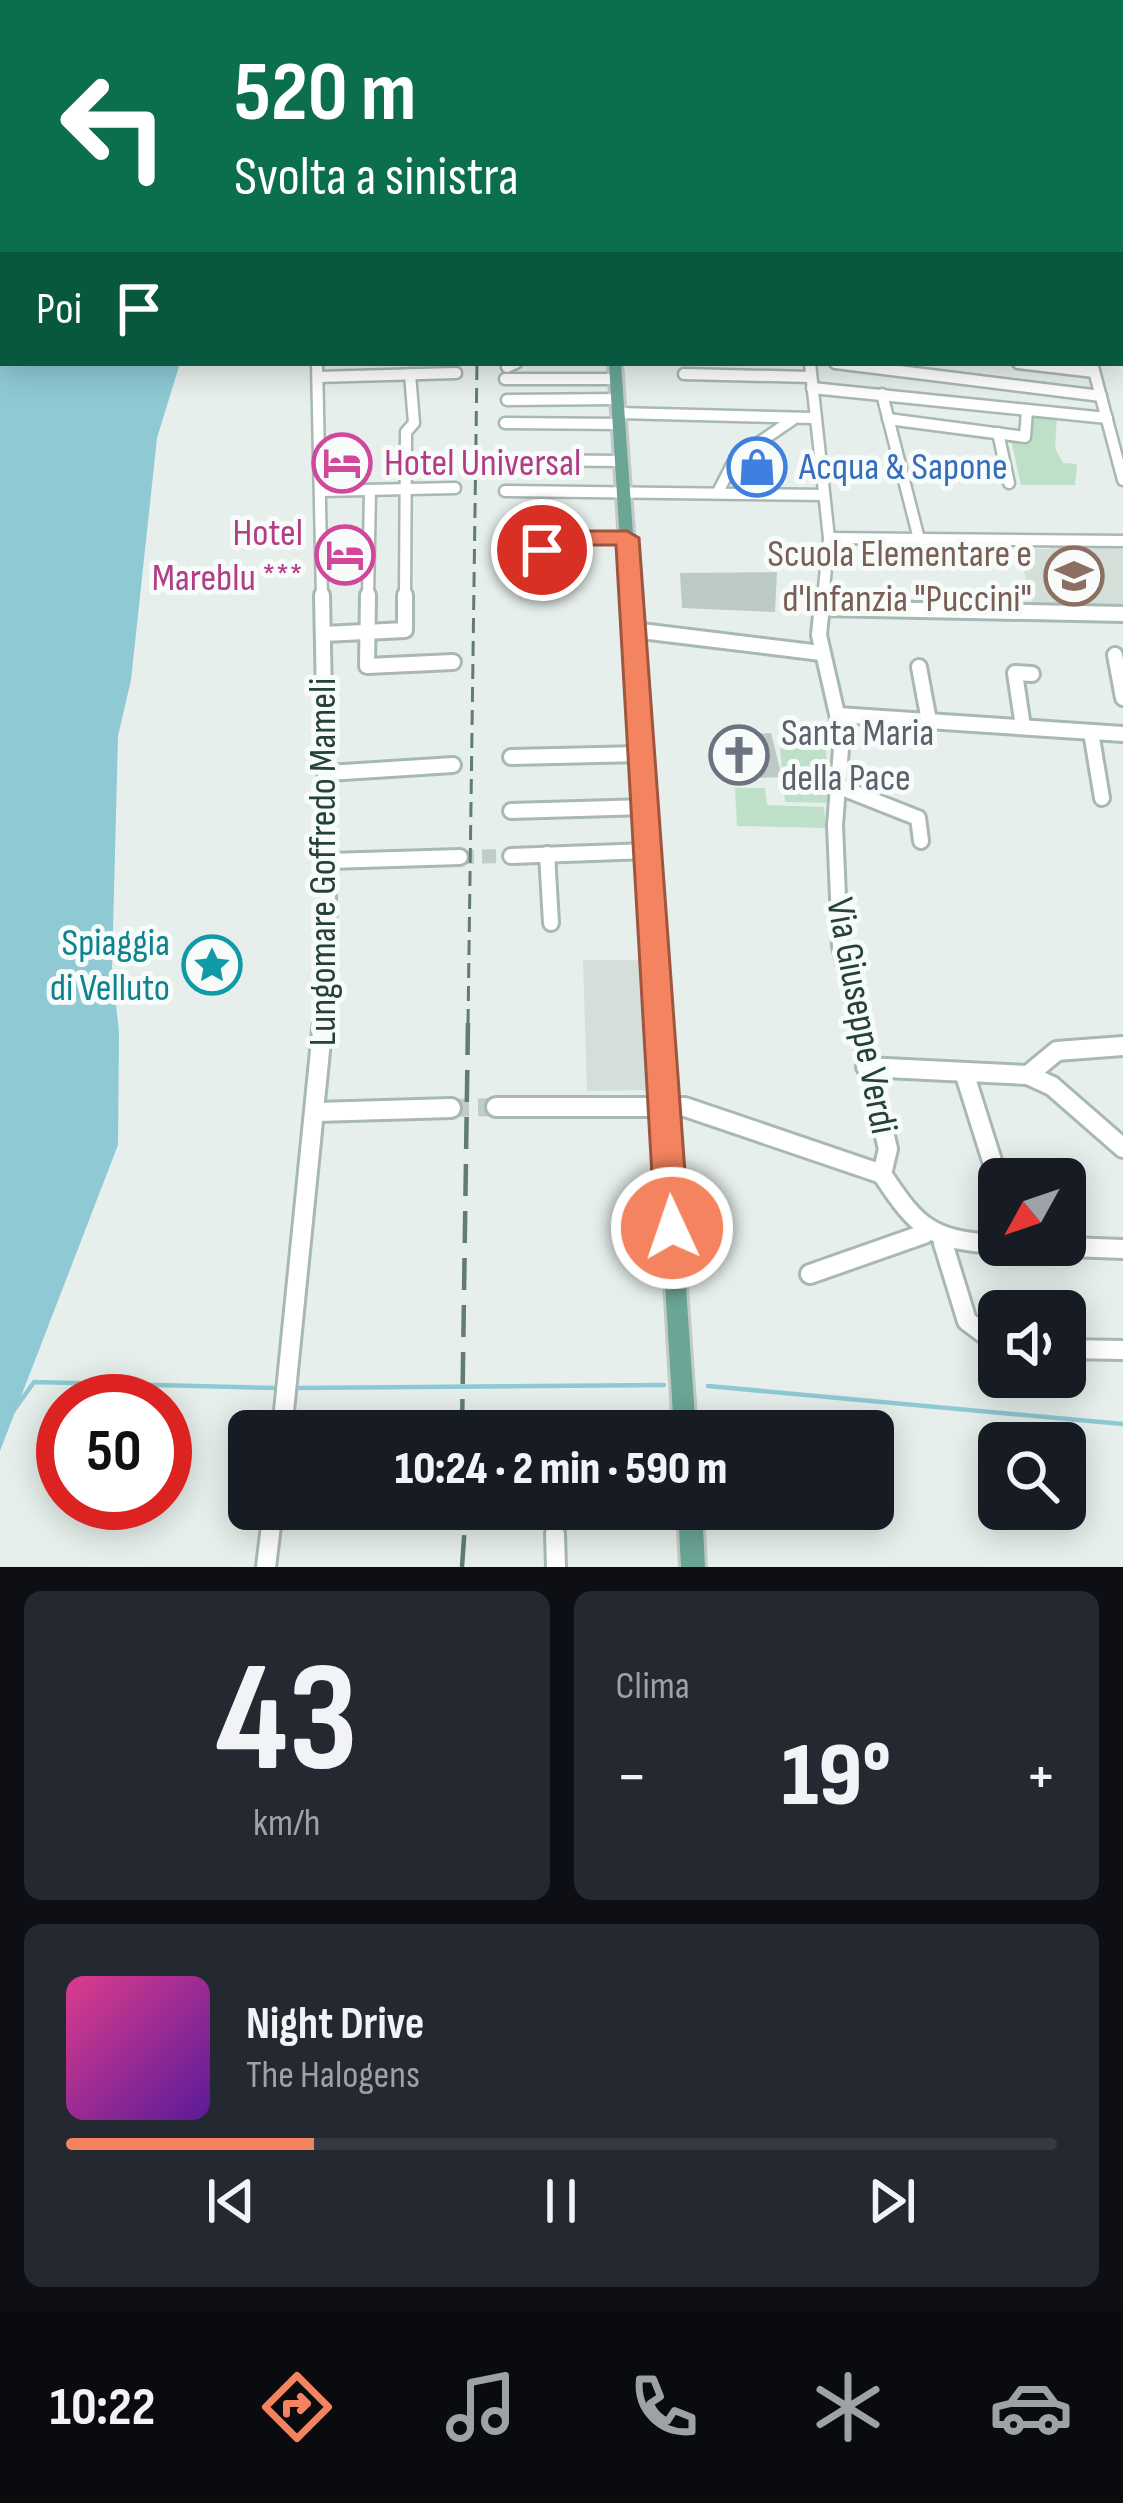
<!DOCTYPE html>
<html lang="it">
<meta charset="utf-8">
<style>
:root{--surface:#171b24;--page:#242831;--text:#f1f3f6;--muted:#9ea1a6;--line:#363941;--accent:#f4845f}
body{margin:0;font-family:"Sofia Sans Condensed",sans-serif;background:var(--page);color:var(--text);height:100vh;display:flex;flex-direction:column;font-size:45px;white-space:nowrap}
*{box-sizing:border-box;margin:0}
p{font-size:39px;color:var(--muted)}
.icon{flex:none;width:66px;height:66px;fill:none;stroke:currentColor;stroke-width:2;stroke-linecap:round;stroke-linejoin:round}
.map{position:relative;height:1567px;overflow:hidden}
.side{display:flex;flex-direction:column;gap:24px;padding:24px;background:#0d0f14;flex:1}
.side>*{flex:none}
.hud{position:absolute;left:0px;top:0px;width:1125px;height:366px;box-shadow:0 6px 30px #0003;background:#0b6e4f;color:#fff;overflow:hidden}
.needle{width:78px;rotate:230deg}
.buttons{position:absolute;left:978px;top:1158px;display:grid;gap:24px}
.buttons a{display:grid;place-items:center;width:108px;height:108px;border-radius:18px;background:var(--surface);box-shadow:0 6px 30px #0003;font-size:60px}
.speed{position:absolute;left:36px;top:1374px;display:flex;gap:24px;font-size:60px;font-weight:700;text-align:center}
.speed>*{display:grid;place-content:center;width:156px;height:156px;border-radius:50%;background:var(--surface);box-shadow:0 6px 30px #0003;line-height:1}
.speed .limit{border:18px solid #d22;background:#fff;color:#111}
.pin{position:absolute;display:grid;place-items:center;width:102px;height:102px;color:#fff;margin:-51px;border:6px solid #fff;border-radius:50%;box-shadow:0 3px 12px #0007}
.me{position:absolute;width:132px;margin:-66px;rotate:357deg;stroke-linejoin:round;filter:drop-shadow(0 0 9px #0008)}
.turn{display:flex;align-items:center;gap:42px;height:252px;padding:0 36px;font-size:54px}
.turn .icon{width:156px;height:156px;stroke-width:2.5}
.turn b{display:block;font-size:84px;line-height:102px}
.then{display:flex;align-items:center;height:114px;padding:0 36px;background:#0003;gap:24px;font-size:45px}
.big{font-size:90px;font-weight:800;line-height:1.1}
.side .widget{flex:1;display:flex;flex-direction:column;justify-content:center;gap:18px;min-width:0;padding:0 42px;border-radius:18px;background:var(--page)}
.side .dial{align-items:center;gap:0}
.dial b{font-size:156px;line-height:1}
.song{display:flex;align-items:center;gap:36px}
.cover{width:144px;height:144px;border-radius:18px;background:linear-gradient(135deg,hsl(330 70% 55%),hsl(270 70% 35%))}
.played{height:12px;border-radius:6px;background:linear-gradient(90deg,var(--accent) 25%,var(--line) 25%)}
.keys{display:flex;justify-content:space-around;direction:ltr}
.heat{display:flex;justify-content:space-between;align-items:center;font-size:66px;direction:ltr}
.side .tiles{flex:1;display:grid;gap:24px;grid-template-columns:1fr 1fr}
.widget:last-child{grid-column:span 2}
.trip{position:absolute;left:228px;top:1410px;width:666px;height:120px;border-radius:18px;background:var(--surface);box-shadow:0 6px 30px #0003;font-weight:800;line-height:120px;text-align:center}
.dock{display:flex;height:192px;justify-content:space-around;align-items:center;background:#090b0e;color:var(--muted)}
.dock .icon{width:84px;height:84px}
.dock .on{color:var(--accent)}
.dock b{font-size:54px;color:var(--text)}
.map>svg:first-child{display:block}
.built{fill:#d4dfda}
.green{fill:#bfe0c8}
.water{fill:#8ec9d4}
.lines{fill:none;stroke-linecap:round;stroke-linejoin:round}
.stream{stroke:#8ec9d4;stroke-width:4.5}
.building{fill:#bbcac4}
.minor-tunnel-far1{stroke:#bfccc8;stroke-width:14;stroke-dasharray:14 8;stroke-linecap:butt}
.minor-tunnel{stroke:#bfccc8;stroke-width:18;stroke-dasharray:18 9;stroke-linecap:butt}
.minor-far3-casing{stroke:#a8b8b2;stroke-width:12}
.minor-far2-casing{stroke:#a8b8b2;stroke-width:15}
.minor-far1-casing{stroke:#a8b8b2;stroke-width:20}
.minor-casing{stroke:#a8b8b2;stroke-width:24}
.major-casing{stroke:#c2cac8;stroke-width:6}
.minor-far3{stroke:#fff;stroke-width:9}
.minor-far2{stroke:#fff;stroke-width:10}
.minor-far1{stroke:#fff;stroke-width:14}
.minor{stroke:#fff;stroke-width:18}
.major{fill:#6aa596;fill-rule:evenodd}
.rail-far1{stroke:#5f7d75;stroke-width:3;stroke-dasharray:15 8;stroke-linecap:butt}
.rail{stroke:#5f7d75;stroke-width:4.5;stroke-dasharray:32 15;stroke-linecap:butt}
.route{fill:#f4845f;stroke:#9f563e;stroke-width:3}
.labels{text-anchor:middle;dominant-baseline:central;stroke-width:10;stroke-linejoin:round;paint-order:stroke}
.hotel-label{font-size:39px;fill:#b23c85;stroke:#f7fbf9;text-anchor:start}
.shop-label{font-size:39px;fill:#366cbe;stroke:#f7fbf9;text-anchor:start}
.education-label{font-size:39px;fill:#785e54;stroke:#f7fbf9;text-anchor:end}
.worship-label{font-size:39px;fill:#5b616d;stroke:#f7fbf9;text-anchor:start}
.street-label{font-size:39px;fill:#24423a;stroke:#f7fbf9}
.culture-label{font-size:39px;fill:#0d838f;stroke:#f7fbf9;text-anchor:end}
</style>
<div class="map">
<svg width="1123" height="1567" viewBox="0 0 1123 1567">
<rect width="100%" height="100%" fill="#e6efeb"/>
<g class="built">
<polygon points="1051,544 1123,546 1123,610 1032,603 1018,549 1051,549"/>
<polygon points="583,960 643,960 651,1090 587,1091"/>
</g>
<g class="green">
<polygon points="1032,413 1057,416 1055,448 1063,463 1077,464 1075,485 1021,485 1011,440 1030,442"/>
<polygon points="779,735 824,736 832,803 785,802"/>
<polygon points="735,788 765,788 767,805 824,807 826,828 737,826"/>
</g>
<polygon class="water" points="0,292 3,363 180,363 157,438 131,680 118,736 112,967 119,1032 118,1145 0,1451"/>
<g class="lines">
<g class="stream">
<polyline points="708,1386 1123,1424"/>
<polyline points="294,1388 664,1385"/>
<polyline points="12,1413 34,1382 278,1388"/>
</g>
</g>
<g class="building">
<polygon points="777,572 775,612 682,608 680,573"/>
<polygon points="771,733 782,777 754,778 753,767 714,761 713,750 749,744 747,734"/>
</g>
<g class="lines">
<polyline class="minor-tunnel-far1" points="460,857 511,856"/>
<polyline class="minor-tunnel" points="451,1108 496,1107"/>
<g class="minor-far3-casing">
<g id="minor-far3">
<polyline points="1085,0 1117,3"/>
<polyline points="1122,79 1123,61"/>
</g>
</g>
<g class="minor-far2-casing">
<g id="minor-far2">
<polyline points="317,363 322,598"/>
<polyline points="810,363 829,538 823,598"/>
<polyline points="835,363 1101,396"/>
<polyline points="1018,363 1094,372"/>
<polyline points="1092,363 1123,480"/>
<polyline points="507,367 516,363"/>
<polyline points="684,374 811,377"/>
<polyline points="318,377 456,373"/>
<polyline points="505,379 616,379"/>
<polyline points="812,388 1107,418"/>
<polyline points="882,394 919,539"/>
<polyline points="507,400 618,399"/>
<polyline points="619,413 812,418"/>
<polyline points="888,419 1025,437 1027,410"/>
<polyline points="505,423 620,424"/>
<polyline points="998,433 1009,483"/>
<polyline points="507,460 622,461"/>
<polyline points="321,491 455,488"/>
<polyline points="505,491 824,495"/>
<polyline points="718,492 735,459 792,420"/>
<polyline points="829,538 1123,541"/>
<polyline points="542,550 575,550 575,538 627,538"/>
<polyline points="368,598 370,490"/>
<polyline points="405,598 406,432 414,423 410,374"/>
</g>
</g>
<g class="minor-far1-casing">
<g id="minor-far1">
<polyline points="322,595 329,956 322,1024"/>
<polyline points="368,595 367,666 453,662"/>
<polyline points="823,595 819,635 842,736 835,825 840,946 859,1024"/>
<polyline points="823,608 1123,614"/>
<polyline points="633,630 821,653"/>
<polyline points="324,634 405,630 405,595"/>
<polyline points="1115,655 1123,698"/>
<polyline points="919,667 929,721"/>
<polyline points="838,715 1123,734"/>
<polyline points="1023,727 1015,673 1032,674"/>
<polyline points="1091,732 1102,798"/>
<polyline points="511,757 642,754"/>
<polyline points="328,773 453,765"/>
<polyline points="837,786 918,818 921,841"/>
<polyline points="511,811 646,807"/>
<polyline points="547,854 551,923"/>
<polyline points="511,856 648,851"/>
<polyline points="329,861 460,857"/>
</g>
</g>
<g class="minor-casing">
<g id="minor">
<polyline points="858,1021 888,1149 882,1174"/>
<polyline points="866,1067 1028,1075 1052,1086 1123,1148"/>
<polyline points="964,1072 999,1183"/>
<polyline points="1028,1075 1057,1051 1123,1046"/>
<polyline points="496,1107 685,1107 882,1174"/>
<polyline points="317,1112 451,1108"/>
<path d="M882 1174C918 1229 932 1241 999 1244"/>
<polyline points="943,1243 967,1321 999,1345"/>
<polyline points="1014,1245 1123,1249"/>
<polyline points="810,1274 924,1234"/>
<polyline points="1065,1349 1123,1350"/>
<polyline points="282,1431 323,1021"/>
<polyline points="555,1534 556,1567"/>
<polyline points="266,1567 273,1509"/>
</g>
</g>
<g class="major-casing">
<g id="major">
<polygon points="605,0 601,3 590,3 594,0"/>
<polygon points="609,363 621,363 696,1431 674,1431"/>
<polygon points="678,1509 702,1509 705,1567 681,1567"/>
</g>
</g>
<use href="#minor-far3" class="minor-far3"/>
<use href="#minor-far2" class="minor-far2"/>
<use href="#minor-far1" class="minor-far1"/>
<use href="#minor" class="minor"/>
<use href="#major" class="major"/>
<polyline class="rail-far1" points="468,1024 477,363"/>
<g class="rail">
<polyline points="462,1431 468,1021"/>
<polyline points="462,1567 466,1509"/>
</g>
</g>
<path class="route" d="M627 531 639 538 689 1228 684 1238 672 1243 660 1238 655 1228 616 545H587L583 555C568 558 541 561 530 550L542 543H563L567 534 575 531Z"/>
<defs>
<g id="hotel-ring" transform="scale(3)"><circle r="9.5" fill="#f7fbf9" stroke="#d1479c" stroke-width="1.5"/><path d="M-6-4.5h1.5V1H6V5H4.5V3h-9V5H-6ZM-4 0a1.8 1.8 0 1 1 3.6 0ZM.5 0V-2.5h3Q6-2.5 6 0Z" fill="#d1479c"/></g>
<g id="shop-ring" transform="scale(3)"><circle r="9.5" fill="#f7fbf9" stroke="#3f7fe0" stroke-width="1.5"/><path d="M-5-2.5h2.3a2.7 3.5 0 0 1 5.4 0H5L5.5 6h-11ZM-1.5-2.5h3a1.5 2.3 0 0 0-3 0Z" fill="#3f7fe0"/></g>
<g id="school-ring" transform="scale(3)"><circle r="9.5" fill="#f7fbf9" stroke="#8d6e63" stroke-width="1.5"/><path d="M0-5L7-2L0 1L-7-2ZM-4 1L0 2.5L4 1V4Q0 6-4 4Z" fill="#8d6e63"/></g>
<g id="church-ring" transform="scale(3)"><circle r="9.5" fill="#f7fbf9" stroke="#6b7280" stroke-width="1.5"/><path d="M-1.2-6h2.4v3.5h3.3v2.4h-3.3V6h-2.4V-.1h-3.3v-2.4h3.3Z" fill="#6b7280"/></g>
<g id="sight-ring" transform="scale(3)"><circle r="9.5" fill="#f7fbf9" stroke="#0f9aa8" stroke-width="1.5"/><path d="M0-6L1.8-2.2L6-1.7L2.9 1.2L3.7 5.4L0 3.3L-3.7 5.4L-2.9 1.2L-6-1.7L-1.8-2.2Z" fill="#0f9aa8"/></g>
</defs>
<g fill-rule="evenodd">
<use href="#hotel-ring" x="342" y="463"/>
<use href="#shop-ring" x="757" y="467"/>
<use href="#hotel-ring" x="345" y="555"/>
<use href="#school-ring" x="1074" y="576"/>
<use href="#church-ring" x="739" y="755"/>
<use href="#sight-ring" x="212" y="965"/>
</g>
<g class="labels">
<g class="hotel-label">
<text x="384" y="463">Hotel Universal</text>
<text x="303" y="533" text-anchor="end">Hotel<tspan x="303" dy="45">Mareblu ***</tspan></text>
</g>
<g class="shop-label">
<text x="799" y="467">Acqua &amp; Sapone</text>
</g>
<g class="education-label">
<text x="1032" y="554">Scuola Elementare e<tspan x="1032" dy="45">d'Infanzia "Puccini"</tspan></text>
</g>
<g class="worship-label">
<text x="781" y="733">Santa Maria<tspan x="781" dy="45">della Pace</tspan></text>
</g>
<g class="street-label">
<text transform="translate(323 862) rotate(-90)">Lungomare Goffredo Mameli</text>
<text transform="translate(861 1016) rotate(79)">Via Giuseppe Verdi</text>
</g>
<g class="culture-label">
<text x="170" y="943">Spiaggia<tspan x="170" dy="45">di Velluto</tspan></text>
</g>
</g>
</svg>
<div class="buttons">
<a><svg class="needle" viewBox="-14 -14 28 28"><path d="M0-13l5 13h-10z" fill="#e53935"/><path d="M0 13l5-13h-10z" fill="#9ea1a6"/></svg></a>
<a><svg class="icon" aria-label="sound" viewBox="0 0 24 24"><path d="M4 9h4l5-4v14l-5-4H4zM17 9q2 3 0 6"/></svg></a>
<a><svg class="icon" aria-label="search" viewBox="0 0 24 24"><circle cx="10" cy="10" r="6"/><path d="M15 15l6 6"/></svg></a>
</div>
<div class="speed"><div class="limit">50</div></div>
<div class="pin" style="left:542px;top:550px;background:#d93025"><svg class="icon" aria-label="arrive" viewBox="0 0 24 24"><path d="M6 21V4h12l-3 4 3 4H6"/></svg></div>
<svg class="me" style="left:672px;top:1228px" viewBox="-20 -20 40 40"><circle r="17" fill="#f4845f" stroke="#fff" stroke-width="3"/><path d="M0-11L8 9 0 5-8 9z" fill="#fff"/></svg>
<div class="trip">10:24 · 2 min · 590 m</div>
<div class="hud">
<div class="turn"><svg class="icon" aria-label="left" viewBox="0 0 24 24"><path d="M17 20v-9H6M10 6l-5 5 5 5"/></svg><div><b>520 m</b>Svolta a sinistra</div></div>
<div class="then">Poi<svg class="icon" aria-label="arrive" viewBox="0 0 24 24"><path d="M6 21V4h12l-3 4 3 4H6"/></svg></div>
</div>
</div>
<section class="side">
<div class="tiles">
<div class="widget dial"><b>43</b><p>km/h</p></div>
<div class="widget"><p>Clima</p>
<div class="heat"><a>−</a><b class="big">19°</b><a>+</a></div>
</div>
<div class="widget">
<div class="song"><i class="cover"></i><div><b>Night Drive</b><p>The Halogens</p></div></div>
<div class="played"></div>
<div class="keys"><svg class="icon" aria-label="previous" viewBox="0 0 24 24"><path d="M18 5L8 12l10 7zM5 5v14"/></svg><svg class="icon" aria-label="pause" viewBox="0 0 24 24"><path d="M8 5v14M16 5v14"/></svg><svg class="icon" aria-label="next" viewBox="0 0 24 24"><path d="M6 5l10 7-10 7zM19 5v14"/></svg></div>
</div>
</div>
</section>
<nav class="dock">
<b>10:22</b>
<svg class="icon on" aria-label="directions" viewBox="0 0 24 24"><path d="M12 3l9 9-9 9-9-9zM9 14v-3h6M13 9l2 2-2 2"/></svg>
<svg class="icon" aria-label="music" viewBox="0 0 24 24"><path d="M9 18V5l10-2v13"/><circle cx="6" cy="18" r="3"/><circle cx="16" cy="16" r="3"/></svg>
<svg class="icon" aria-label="phone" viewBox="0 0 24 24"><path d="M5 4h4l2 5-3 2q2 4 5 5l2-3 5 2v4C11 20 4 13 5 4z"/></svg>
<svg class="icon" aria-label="climate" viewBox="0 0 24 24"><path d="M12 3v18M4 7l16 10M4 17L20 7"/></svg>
<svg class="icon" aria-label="car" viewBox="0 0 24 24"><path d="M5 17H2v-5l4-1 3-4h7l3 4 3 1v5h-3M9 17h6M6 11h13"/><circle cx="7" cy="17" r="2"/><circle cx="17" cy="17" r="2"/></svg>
</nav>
